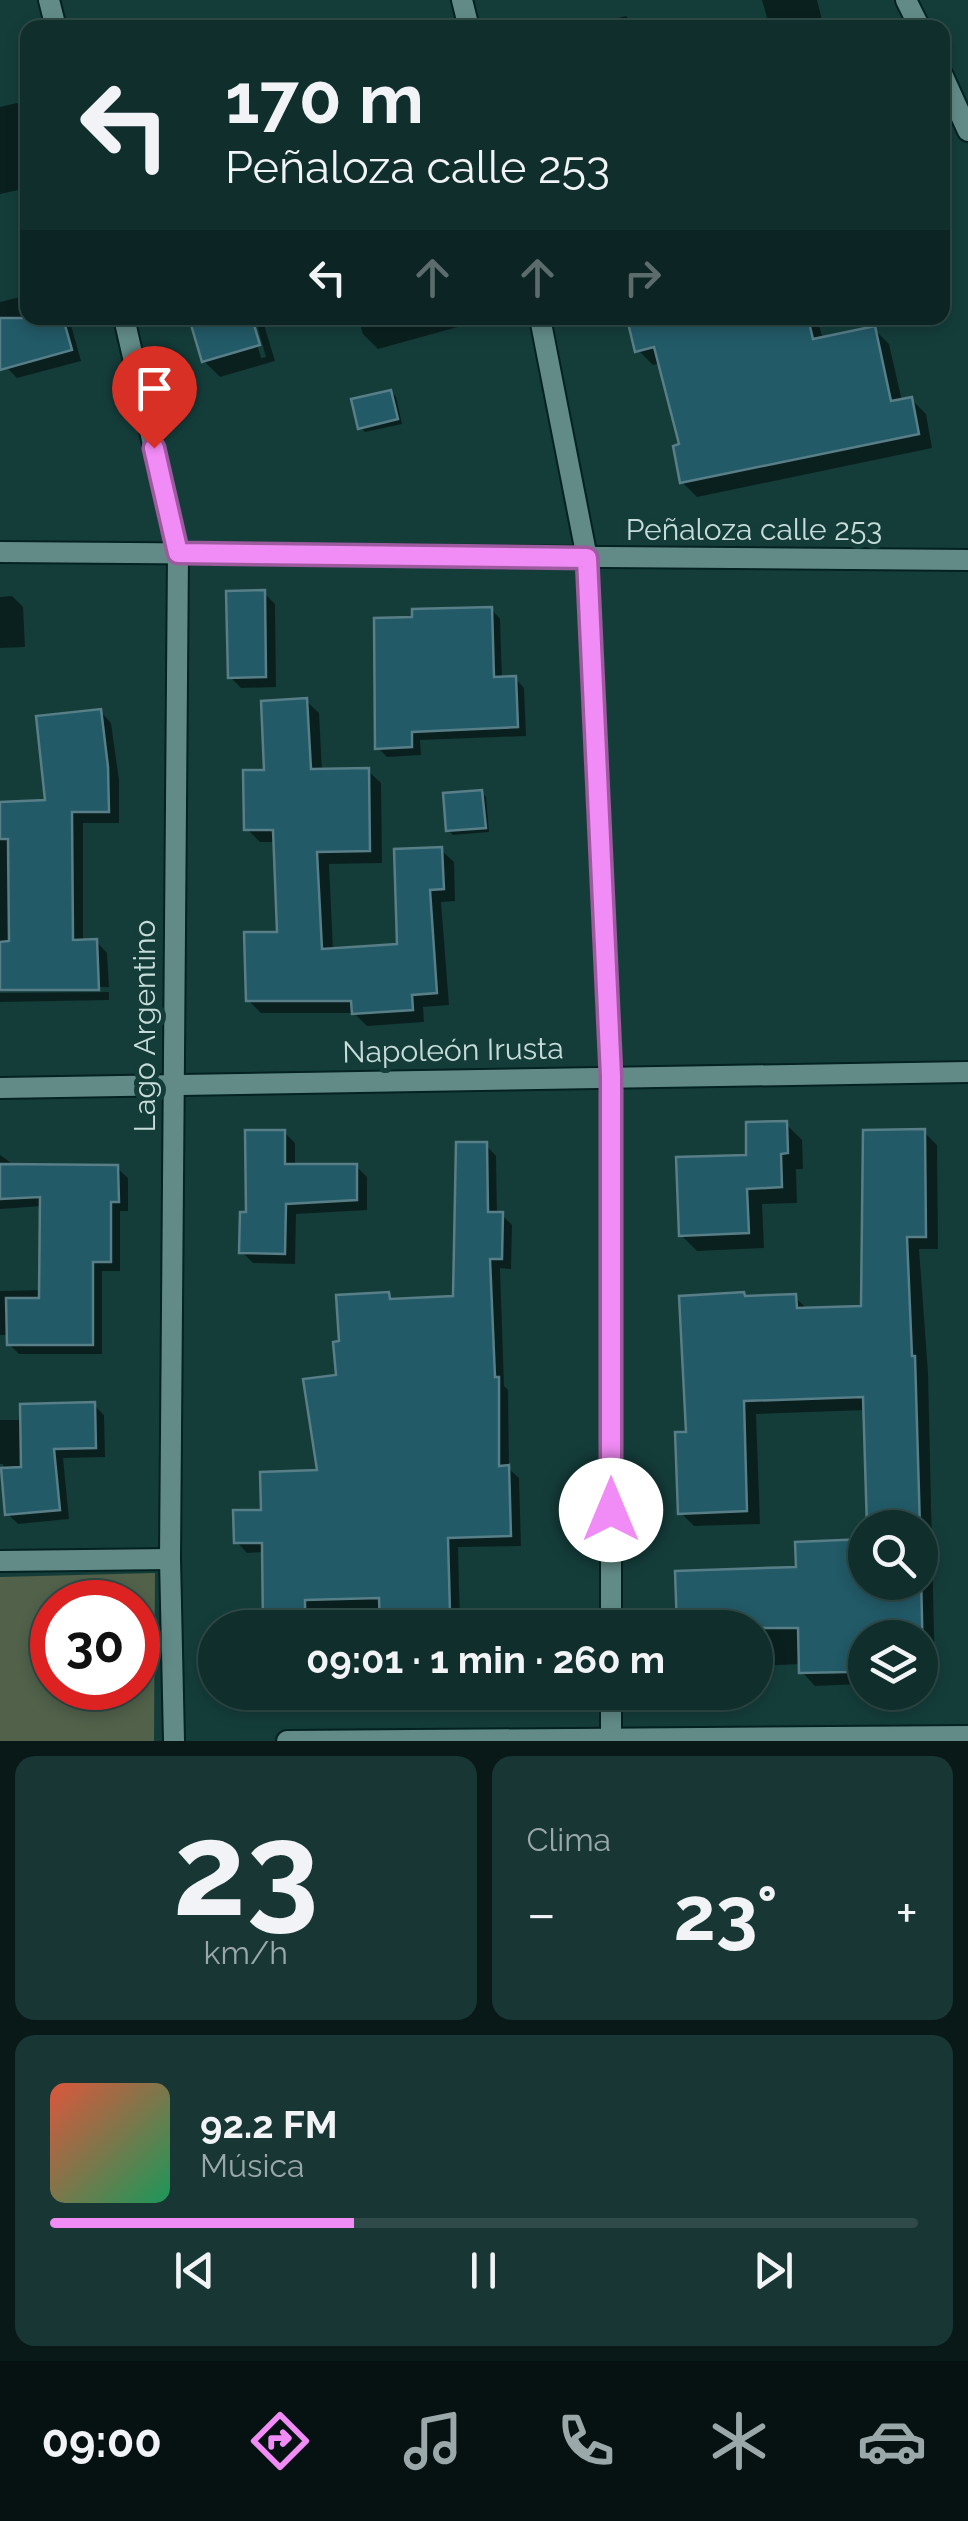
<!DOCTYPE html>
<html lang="es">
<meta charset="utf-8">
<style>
:root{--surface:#0f2e2c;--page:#183634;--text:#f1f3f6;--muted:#9ba8a9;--line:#2f4a48;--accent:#f18bf5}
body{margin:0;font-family:Raleway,sans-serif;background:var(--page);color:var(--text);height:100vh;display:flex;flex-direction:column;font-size:38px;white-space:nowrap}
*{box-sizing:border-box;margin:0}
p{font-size:32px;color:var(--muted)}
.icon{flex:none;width:55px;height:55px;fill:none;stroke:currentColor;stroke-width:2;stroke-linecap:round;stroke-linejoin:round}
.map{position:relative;height:1741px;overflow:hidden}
.sheet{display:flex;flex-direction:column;gap:15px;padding:15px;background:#081918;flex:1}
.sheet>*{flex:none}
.banner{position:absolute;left:20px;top:20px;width:930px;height:305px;border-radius:20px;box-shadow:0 5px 15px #0003,0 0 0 2px var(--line);background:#0f2e2c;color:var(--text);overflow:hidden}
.fabs{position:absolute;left:848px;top:1510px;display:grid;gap:20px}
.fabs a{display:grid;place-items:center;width:90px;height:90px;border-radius:50%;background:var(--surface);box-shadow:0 5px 15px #0003,0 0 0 2px var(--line);font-size:50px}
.speed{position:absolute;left:30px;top:1580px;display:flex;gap:20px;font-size:50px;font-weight:700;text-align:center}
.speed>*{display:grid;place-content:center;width:130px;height:130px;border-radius:50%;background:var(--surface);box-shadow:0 5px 15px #0003,0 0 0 2px var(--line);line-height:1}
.speed .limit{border:15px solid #d22;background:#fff;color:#111}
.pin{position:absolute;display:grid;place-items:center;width:85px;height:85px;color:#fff;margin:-102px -42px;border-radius:50% 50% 50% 0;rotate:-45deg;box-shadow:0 0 10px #0007}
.pin .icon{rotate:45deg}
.me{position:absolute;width:110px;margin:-55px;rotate:0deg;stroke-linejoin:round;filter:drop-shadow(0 0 8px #0008)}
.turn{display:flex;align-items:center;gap:35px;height:210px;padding:0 40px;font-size:45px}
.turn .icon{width:130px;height:130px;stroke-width:2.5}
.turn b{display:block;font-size:70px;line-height:85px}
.lanes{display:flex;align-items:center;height:95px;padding:0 40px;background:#0003;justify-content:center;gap:50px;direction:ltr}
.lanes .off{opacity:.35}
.big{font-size:75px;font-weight:700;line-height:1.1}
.sheet .tile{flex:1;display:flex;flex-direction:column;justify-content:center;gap:15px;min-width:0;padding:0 35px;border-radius:20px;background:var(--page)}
.sheet .dial{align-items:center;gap:0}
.dial b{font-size:130px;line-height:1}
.song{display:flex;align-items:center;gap:30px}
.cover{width:120px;height:120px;border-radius:15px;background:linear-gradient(135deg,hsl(10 70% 55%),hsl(150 70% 35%))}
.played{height:10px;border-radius:5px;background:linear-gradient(90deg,var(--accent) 35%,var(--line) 35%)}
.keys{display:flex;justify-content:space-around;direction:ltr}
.heat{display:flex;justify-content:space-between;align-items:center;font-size:55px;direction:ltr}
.sheet .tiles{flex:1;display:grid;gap:15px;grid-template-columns:1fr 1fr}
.tile:last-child{grid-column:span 2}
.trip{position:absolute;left:198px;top:1610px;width:575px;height:100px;border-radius:50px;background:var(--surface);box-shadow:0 5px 15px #0003,0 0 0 2px var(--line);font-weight:700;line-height:100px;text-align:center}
.dock{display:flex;height:160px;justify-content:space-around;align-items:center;background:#061212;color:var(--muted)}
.dock .icon{width:70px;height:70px}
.dock .selected{color:var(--accent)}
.dock b{font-size:45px;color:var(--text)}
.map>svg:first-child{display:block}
.green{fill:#51614a;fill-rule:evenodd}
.shadow{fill:#0007}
.building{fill:#225a67;stroke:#587e88;stroke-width:2.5}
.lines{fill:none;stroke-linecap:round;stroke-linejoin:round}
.minor-casing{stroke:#032221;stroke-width:24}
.minor{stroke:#628b87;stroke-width:20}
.route-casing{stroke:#9d5a9f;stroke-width:25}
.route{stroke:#f18bf5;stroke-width:18}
.labels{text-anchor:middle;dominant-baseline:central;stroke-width:10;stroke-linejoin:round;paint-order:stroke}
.street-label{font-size:30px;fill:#c7dcda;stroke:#143d3a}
</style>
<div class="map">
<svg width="968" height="1741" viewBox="0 0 968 1741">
<rect width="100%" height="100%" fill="#143d3a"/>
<path class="green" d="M155 1573 154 1741H0V1577ZM52 1602H138V1688H52Z"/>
<g class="shadow">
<polygon points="762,0 817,0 824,28 770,28"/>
<polygon points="626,16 637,28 581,28"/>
<polygon points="17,103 28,113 28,188 0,194 0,107"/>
<polygon points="28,295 28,318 69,318 81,361 17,378 6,367 0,345 0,302"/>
<polygon points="192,318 250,318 261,358 266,357 255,318 262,318 275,361 220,377 204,361"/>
<polygon points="358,318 463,318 465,325 378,349 363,334"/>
<polygon points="664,318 817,318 823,340 874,329 889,344 902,401 911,399 926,414 932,448 697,497 682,482 682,446 661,363 653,365 638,350 631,325"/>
<polygon points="391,392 396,397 402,424 365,432 360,427"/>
<polygon points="264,593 275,604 276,687 241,688 230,677"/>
<polygon points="12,596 23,607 25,647 0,648 0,597"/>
<polygon points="491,609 500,619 502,679 515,678 524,688 526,736 420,740 421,755 387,757 378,748 415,620"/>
<polygon points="306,701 319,713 322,771 368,771 381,783 382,863 329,864 333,950 400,946 441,850 454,862 455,901 441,902 449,1005 423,1007 424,1022 367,1026 354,1013 261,1013 248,1000 279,934 276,842 260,842 247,829 266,772"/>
<polygon points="100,711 111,723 119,780 119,823 83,823 83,942 96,941 107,953 109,987 0,988 0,804 48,802"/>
<polygon points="481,792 486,797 489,832 453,835 448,830"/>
<polygon points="109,992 109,1000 0,1002 0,993"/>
<polygon points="786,1124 802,1140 803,1169 796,1169 797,1203 762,1204 764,1248 697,1251 681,1235"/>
<polygon points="284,1132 295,1143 295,1167 356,1166 367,1177 367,1210 296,1214 295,1264 253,1263 242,1252 249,1214"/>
<polygon points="924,1132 937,1145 938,1249 919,1249 928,1372 935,1678 920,1678 920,1638 865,1638 865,1679 860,1679 860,1684 815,1686 802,1672 802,1664 755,1666 755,1628 799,1569 865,1541 865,1582 920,1582 920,1528 870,1528 866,1410 756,1414 760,1524 694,1526 680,1512 688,1434 747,1298 795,1297 808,1310 864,1309"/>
<polygon points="486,1145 496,1156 497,1215 502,1215 512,1225 511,1269 500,1268 504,1386 508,1390 509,1469 519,1478 521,1546 458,1547 460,1622 444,1623 444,1628 383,1628 382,1608 314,1610 315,1628 266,1628 264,1552 247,1553 237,1542 264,1512 319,1473 339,1377 388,1295 395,1301 456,1299"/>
<polygon points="0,1155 14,1165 117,1168 128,1178 128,1211 120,1211 120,1271 102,1271 102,1354 19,1354 9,1344 9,1335 0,1335 0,1291 42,1290 42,1206 0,1209"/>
<polygon points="94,1405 104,1415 105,1457 63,1458 69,1519 18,1524 8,1514 3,1464 0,1464 0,1420 23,1420"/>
</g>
<g class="building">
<polygon points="0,318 63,318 72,350 0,370"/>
<polygon points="189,318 252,318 260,345 202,362"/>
<polygon points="647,318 729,318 730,325 759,318 808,318 813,339 875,326 891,401 912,397 919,434 680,483 673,446 679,444 654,347 635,352 628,323"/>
<polygon points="391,390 398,419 358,429 351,399"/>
<polygon points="265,590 266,677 228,678 226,591"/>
<polygon points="492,607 494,677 516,676 518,727 412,732 412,747 375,749 374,618 412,617 412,609"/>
<polygon points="307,698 311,769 369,768 370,851 317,852 322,949 397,944 394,849 442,847 444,889 430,890 437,993 412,995 413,1010 352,1014 351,1001 246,1001 244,932 277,932 273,830 244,830 243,770 264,770 261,701"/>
<polygon points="101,709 108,767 109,812 72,812 73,940 97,939 99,990 0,990 0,942 9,941 8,839 0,839 0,802 45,800 36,716"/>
<polygon points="482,790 486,828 446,831 443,793"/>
<polygon points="787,1121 788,1153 781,1154 782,1187 747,1189 749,1233 679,1236 676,1157 746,1155 746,1122"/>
<polygon points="925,1129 926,1237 907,1237 912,1356 915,1356 920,1528 867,1528 863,1397 744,1401 747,1511 678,1514 675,1432 686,1432 679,1296 744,1292 745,1296 796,1294 797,1308 861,1306 863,1130"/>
<polygon points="245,1130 285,1130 285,1164 357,1164 357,1200 286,1204 285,1254 239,1253 240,1212 246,1212"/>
<polygon points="456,1142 487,1142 488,1212 503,1212 502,1259 490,1259 495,1377 499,1377 499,1466 509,1465 511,1536 448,1538 450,1613 434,1613 435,1628 380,1628 379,1598 305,1600 305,1628 263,1628 262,1543 234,1543 233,1510 261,1510 260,1472 317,1470 303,1379 336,1375 333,1342 339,1341 336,1295 389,1292 390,1299 453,1296"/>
<polygon points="0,1164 118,1165 119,1202 111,1202 111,1262 93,1262 93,1345 7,1345 6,1298 39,1298 40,1197 0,1199"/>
<polygon points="95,1402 96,1448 54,1449 60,1510 5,1515 1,1468 21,1467 20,1404"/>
<polygon points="920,1528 923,1665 920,1665 920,1638 865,1638 865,1666 848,1666 848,1672 799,1673 798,1628 677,1628 675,1571 796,1567 795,1542 865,1539 865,1582 920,1582"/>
</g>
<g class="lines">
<g class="minor-casing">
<g id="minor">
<polyline points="49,0 56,28"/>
<polyline points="462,0 469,28"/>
<polyline points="906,0 920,28"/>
<polyline points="942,74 968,131"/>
<polyline points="124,318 178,553 170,1559 174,1741"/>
<polyline points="540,318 587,558 611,1077 611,1628"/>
<polyline points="0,552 968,560"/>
<polyline points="0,1088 968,1072"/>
<polyline points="0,1561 170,1559"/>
<polyline points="611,1692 611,1741"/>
<polyline points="287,1741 968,1736"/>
</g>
</g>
<use href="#minor" class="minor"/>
</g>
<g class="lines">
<g class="route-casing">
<polyline id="route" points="154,448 178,553 587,558 611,1076 611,1510"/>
</g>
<use href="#route" class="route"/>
</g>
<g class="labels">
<g class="street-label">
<text x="754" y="529">Peñaloza calle 253</text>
<text transform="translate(144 1026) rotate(-90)">Lago Argentino</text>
<text transform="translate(453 1050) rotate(-1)">Napoleón Irusta</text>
</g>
</g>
</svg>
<div class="fabs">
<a><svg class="icon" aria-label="search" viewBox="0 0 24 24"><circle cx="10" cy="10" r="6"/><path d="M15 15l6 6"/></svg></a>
<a><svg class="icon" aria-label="layers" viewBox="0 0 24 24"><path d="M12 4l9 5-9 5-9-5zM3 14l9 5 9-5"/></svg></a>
</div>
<div class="speed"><div class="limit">30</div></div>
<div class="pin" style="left:154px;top:448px;background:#d93025"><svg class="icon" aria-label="arrive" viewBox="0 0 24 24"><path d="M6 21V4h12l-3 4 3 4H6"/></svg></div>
<svg class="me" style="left:611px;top:1510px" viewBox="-20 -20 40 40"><circle r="19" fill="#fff"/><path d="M0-13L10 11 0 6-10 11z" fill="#f18bf5"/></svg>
<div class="trip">09:01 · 1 min · 260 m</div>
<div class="banner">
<div class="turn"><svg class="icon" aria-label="left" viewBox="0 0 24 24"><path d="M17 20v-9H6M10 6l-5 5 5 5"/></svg><div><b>170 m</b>Peñaloza calle 253</div></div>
<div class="lanes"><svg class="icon" aria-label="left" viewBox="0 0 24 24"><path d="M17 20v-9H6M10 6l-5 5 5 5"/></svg><svg class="icon off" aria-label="ahead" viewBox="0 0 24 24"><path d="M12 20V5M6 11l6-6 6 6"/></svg><svg class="icon off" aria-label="ahead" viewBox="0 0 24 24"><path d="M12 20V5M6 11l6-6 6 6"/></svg><svg class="icon off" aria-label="right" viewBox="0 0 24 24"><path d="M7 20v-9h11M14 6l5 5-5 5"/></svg></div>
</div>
</div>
<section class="sheet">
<div class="tiles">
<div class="tile dial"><b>23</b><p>km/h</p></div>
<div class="tile"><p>Clima</p>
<div class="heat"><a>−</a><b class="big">23°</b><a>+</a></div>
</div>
<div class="tile">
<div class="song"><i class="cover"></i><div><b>92.2 FM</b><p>Música</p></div></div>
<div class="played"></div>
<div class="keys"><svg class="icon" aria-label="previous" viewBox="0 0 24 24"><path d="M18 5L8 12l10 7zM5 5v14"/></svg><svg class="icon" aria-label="pause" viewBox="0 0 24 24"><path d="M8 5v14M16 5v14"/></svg><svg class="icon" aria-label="next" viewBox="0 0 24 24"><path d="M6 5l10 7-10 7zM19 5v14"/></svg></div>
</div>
</div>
</section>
<nav class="dock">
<b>09:00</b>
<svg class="icon selected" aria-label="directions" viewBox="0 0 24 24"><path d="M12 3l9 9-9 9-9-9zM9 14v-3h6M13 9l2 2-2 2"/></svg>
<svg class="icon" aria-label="music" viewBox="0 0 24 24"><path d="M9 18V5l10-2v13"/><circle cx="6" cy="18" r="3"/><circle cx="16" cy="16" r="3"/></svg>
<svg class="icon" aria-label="phone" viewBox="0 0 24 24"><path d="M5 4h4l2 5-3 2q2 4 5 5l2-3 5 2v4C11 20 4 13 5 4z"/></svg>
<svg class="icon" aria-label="climate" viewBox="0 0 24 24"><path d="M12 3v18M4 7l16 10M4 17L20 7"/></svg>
<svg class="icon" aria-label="car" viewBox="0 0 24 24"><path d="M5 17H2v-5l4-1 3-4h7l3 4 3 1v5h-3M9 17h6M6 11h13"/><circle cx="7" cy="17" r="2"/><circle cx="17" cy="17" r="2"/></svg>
</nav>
